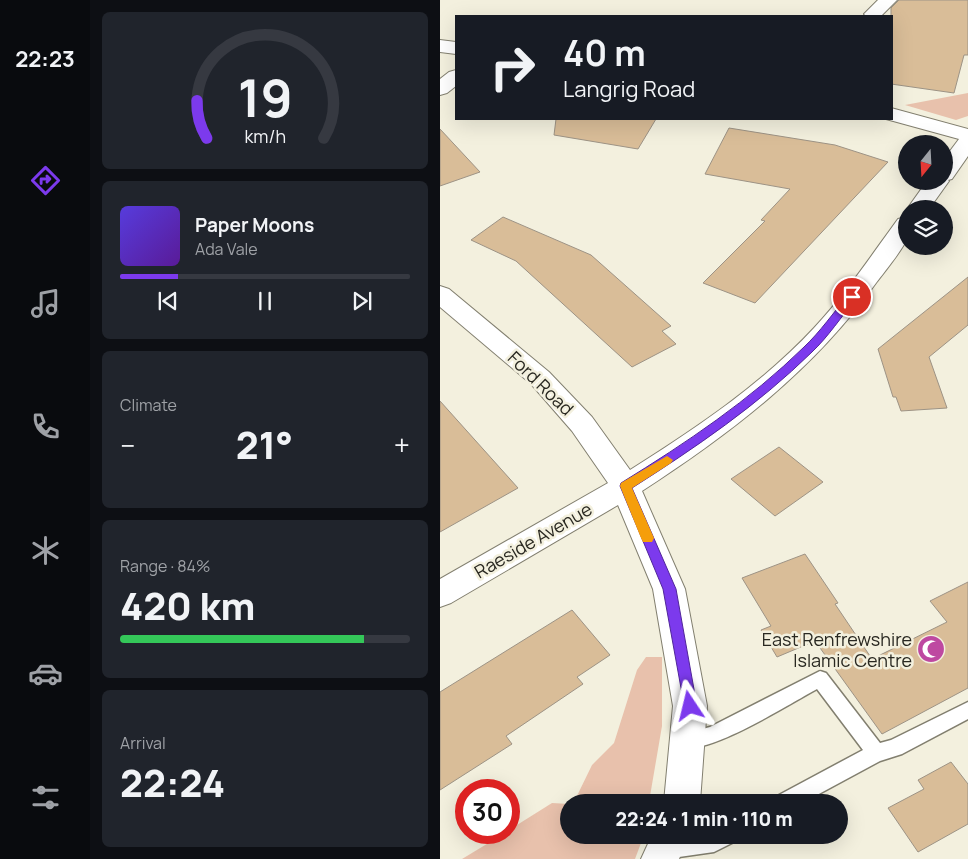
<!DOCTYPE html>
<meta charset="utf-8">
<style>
:root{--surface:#171b24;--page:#20242c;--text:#f1f3f6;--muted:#9ea1a6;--line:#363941;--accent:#7c3aed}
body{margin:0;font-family:Manrope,sans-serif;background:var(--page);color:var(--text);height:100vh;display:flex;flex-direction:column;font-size:19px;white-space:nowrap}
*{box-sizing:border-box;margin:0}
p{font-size:16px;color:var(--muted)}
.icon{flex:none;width:28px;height:28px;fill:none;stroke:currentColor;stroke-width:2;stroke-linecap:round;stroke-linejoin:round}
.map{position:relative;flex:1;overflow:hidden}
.side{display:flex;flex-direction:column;gap:12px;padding:12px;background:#0d0f14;width:350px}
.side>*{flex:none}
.hud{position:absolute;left:15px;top:15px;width:438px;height:105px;border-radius:0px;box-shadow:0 5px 20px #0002;background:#171b24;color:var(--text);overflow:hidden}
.needle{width:32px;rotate:198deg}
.buttons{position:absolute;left:458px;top:135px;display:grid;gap:10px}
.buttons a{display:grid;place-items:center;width:55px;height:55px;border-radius:50%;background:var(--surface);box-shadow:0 5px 20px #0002;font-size:25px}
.speed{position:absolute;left:15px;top:779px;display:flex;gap:10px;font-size:25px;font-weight:700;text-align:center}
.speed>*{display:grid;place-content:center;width:65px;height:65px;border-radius:50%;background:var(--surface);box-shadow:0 5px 20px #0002;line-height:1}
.speed .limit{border:8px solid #d22;background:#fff;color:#111}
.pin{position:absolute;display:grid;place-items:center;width:42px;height:42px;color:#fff;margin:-21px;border:2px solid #fff;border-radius:50%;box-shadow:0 1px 5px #0007}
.me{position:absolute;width:55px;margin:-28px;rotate:350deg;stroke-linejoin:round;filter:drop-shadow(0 0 4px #0008)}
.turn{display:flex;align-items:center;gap:18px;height:105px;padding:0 25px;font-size:22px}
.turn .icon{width:65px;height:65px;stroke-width:2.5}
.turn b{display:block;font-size:35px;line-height:42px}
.big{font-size:38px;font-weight:800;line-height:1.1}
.side .widget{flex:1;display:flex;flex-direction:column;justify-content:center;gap:8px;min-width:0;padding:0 18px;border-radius:8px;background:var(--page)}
.side .dial{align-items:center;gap:0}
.dial svg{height:130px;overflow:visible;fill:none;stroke:var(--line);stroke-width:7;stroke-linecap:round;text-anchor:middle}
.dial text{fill:var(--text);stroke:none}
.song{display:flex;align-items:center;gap:15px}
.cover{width:60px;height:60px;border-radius:8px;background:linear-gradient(135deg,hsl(250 70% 55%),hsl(270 70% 35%))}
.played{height:5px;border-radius:2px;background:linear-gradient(90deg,var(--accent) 20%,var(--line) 20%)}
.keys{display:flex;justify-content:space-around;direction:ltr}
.heat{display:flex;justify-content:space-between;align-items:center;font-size:28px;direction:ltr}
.charge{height:8px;border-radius:4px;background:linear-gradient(90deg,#34c759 84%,var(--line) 0)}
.trip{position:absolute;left:120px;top:794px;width:288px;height:50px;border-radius:25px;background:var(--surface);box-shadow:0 5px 20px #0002;font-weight:800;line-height:50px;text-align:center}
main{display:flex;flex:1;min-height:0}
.dock{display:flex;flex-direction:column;width:90px;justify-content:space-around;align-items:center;background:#090b0e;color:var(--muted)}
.dock .icon{width:35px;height:35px}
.dock .current{color:var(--accent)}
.dock b{font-size:22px;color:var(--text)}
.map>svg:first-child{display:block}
.green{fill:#e8c1ac}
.building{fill:#d9bd98;stroke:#9d9385}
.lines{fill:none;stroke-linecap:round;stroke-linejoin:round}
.service-casing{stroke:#827f6f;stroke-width:3}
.minor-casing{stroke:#827f6f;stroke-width:2}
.service{fill:#fff;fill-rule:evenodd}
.minor{fill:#fff;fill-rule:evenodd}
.route{fill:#7c3aed;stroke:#51269a}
.slow{fill:#f59e0b}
.labels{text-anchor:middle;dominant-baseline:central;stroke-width:5;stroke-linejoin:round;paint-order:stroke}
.street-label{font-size:18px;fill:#292821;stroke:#f3f0de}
.poi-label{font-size:18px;fill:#292821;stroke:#f3f0de;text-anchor:end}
</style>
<main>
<nav class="dock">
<b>22:23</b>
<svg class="icon current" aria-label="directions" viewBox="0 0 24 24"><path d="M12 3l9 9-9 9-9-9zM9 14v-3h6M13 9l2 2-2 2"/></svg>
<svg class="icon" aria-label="music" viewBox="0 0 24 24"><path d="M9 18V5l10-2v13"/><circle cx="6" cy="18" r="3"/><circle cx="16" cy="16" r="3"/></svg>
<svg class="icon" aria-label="phone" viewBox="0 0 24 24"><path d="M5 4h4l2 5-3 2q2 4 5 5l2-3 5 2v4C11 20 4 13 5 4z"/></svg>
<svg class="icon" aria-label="climate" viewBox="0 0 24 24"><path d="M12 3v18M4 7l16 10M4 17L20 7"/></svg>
<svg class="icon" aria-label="car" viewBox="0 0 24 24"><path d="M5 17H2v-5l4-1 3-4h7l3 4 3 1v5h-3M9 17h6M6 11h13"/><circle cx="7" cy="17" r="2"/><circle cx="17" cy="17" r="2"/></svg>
<svg class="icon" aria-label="filters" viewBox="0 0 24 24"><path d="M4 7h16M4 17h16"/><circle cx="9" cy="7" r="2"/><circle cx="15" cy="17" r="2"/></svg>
</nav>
<section class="side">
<div class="widget dial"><svg viewBox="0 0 100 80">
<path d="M14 69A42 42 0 1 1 86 69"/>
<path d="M14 69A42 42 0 0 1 8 46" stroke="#7c3aed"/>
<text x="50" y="56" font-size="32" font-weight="700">19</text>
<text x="50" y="72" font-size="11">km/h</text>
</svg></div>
<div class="widget">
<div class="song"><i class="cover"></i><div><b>Paper Moons</b><p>Ada Vale</p></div></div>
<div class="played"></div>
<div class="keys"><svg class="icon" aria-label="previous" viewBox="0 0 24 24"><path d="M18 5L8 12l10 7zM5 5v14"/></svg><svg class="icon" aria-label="pause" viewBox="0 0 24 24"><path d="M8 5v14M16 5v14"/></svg><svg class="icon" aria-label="next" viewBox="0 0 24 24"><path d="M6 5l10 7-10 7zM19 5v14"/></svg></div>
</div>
<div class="widget"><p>Climate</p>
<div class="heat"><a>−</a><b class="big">21°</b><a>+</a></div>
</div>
<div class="widget"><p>Range · 84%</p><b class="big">420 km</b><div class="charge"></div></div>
<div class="widget"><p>Arrival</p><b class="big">22:24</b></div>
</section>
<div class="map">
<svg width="528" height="859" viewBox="0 0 528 859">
<rect width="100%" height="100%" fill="#f3f0de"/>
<g class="green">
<polygon points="528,93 528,116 516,120 465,105"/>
<polygon points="206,657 222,657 222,726 209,802 134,802 152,765 174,743 197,670"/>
<polygon points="112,803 129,804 129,835 204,835 195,859 22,859 65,833 69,832 69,830"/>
</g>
<g class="building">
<polygon points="459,0 528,0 528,55 524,55 514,93 451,84 451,8"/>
<polygon points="116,119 216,119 198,149 114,135"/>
<polygon points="289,128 395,145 448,162 315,303 263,283 325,221 321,220 350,189 265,174"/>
<polygon points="0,129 40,172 0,186"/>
<polygon points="63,217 151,255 231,326 222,331 236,344 192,367 76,261 31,240"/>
<polygon points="528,277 528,325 489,357 507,408 461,411 456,397 453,397 438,349"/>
<polygon points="0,401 78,488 0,532"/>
<polygon points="339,447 383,482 335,516 291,479"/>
<polygon points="365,554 398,603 395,604 432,659 507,622 490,601 528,582 528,688 442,734 375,641 337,657 321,630 331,626 302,578"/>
<polygon points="132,610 170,655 137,677 143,684 66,736 72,744 0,790 0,692"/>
<polygon points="511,762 528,784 528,824 478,852 448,808 484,789 478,780"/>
</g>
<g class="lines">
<g class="service-casing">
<g id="service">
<path d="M380 671 386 673 440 743 451 740 528 702V719L462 754 440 761 364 802H336L339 795 423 750 377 689C351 703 266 757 240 747L238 741 240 735 270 727Z"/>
<polygon points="254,835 297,835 294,842 274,852 225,859 218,856 215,849 218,842"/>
</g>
</g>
<g class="minor-casing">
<g id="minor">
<polygon points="438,0 457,0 441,16 426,16 424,14"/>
<polygon points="0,40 16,42 16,54 0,52"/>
<polygon points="16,70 16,86 7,93 0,95 0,79 9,72"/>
<polygon points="451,108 528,129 528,156 512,179 508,180 509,181 489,209 467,209 487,181 504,181 504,159 519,139 446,119 451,119"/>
<path d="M466 217C466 223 468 234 466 240 464 248 442 275 436 283 374 370 290 434 202 491L245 589 267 706 260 802H224L233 706 213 589 178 505 11 603 0 607V579L168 483 132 431 91 384 0 307V286L9 289 109 372 152 417 190 470C255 429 321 385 374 328 405 295 431 256 458 219Z"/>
<polygon points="212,835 249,835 239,859 201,859"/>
</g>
</g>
<use href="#service" class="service"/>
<use href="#minor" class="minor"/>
</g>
<path class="route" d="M412 294 417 297 416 299C401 317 388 337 372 352 318 405 255 448 192 488L236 589 257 706 255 710 250 712 245 710 223 589 180 486 181 483C246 443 310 400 364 347 380 332 394 312 408 295Z"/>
<polygon class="slow" points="227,456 233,460 231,463 192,488 214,538 212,542 203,542 201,538 180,486 181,483"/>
<defs>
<g id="mosque-disc" transform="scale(1.4375)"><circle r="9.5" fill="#be49a1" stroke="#f3f0de"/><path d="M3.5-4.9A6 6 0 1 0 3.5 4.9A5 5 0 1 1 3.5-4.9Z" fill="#fff"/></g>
</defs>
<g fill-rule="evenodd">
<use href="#mosque-disc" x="491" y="649"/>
</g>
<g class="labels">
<g class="street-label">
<text transform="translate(101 383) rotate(44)">Ford Road</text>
<text transform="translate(93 540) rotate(-30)">Raeside Avenue</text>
</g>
<g class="poi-label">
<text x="472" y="639">East Renfrewshire<tspan x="472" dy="21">Islamic Centre</tspan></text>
</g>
</g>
</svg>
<div class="buttons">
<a><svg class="needle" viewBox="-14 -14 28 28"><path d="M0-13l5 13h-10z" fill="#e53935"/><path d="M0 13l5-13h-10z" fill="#9ea1a6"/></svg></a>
<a><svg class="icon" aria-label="layers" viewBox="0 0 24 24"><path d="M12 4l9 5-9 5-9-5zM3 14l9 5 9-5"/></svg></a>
</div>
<div class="speed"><div class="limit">30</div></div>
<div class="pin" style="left:412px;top:297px;background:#d93025"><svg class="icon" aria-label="arrive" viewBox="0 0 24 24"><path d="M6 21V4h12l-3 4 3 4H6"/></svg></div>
<svg class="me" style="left:250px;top:706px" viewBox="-20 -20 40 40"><path d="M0-17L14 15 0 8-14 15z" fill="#7c3aed" stroke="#fff" stroke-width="4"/></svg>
<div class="trip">22:24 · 1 min · 110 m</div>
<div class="hud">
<div class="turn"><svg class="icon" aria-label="right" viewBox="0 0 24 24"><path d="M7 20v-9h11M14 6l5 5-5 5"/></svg><div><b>40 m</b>Langrig Road</div></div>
</div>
</div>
</main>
